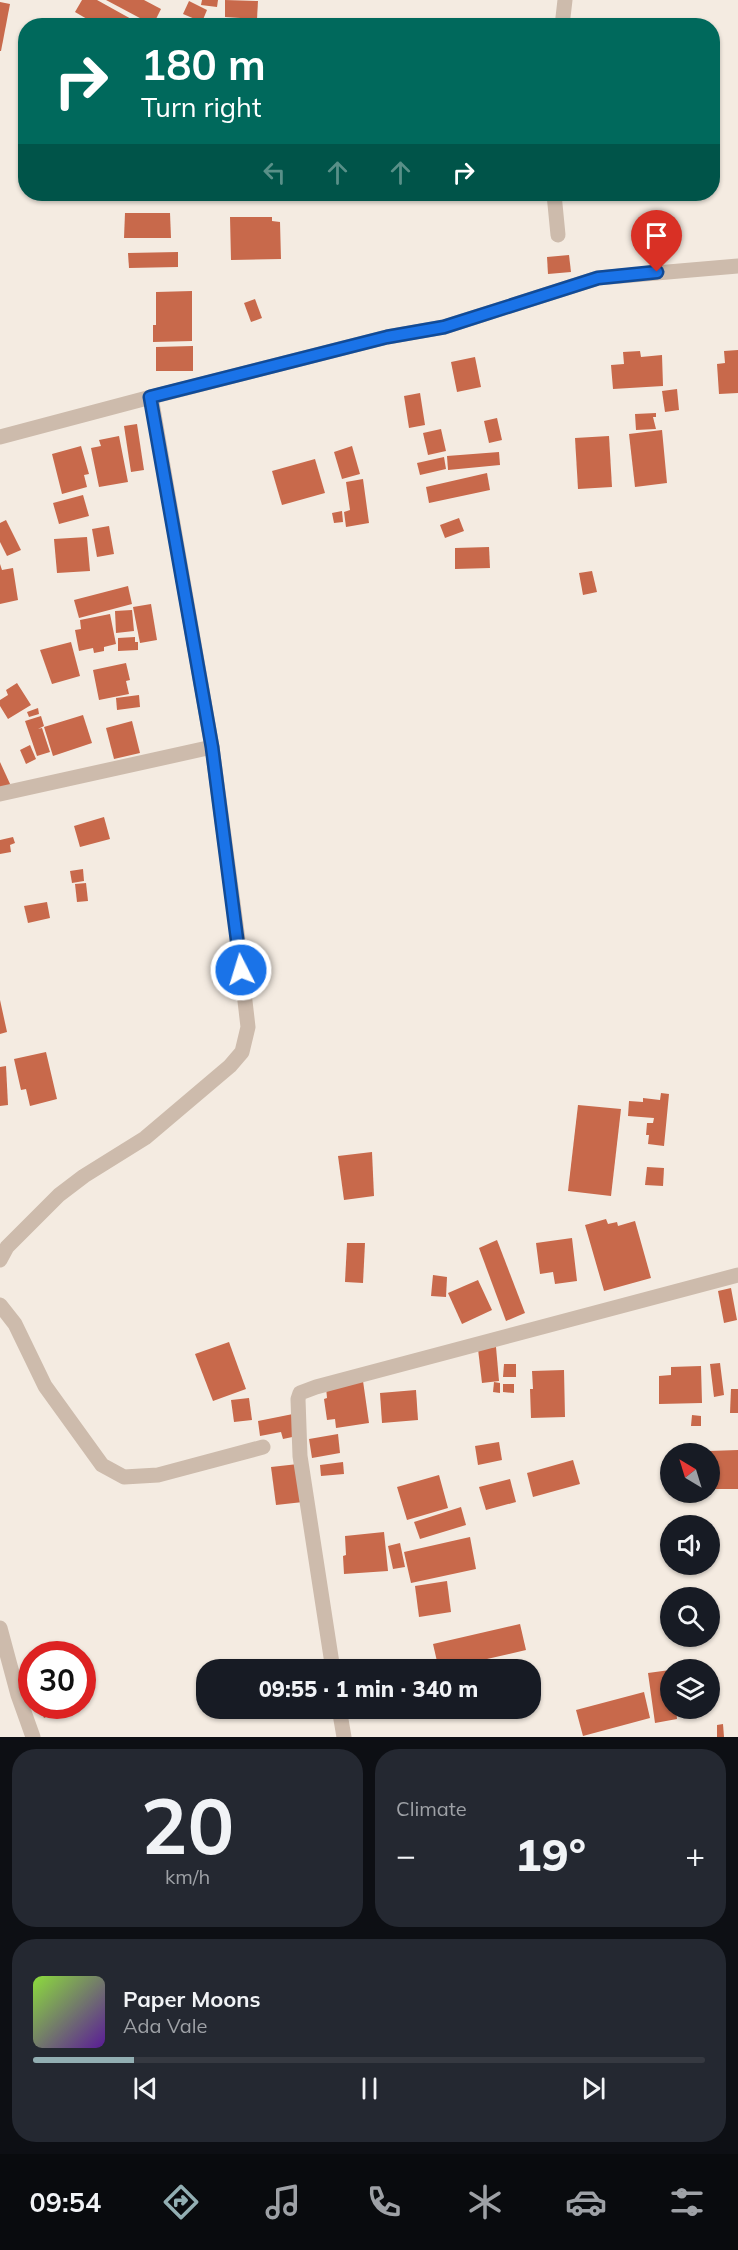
<!DOCTYPE html>
<meta charset="utf-8">
<style>
:root{--surface:#171b24;--page:#242831;--text:#f1f3f6;--muted:#9ea1a6;--line:#363941;--accent:#92aeb2}
body{margin:0;font-family:Mulish,sans-serif;background:var(--page);color:var(--text);height:100vh;display:flex;flex-direction:column;font-size:22px;white-space:nowrap}
*{box-sizing:border-box;margin:0}
p{font-size:20px;color:var(--muted)}
.icon{flex:none;width:33px;height:33px;fill:none;stroke:currentColor;stroke-width:2;stroke-linecap:round;stroke-linejoin:round}
.map{position:relative;height:1737px;overflow:hidden}
.panel{display:flex;flex-direction:column;gap:12px;padding:12px;background:#0d0f14;flex:1}
.panel>*{flex:none}
.hud{position:absolute;left:18px;top:18px;width:702px;height:183px;border-radius:24px;box-shadow:0 2px 4px #0004;background:#00695c;color:#fff;overflow:hidden}
.needle{width:39px;rotate:322deg}
.fabs{position:absolute;left:660px;top:1443px;display:grid;gap:12px}
.fabs a{display:grid;place-items:center;width:60px;height:60px;border-radius:50%;background:var(--surface);box-shadow:0 2px 4px #0004;font-size:30px}
.speed{position:absolute;left:18px;top:1641px;display:flex;gap:12px;font-size:30px;font-weight:700;text-align:center}
.speed>*{display:grid;place-content:center;width:78px;height:78px;border-radius:50%;background:var(--surface);box-shadow:0 2px 4px #0004;line-height:1}
.speed .limit{border:9px solid #d22;background:#fff;color:#111}
.pin{position:absolute;display:grid;place-items:center;width:51px;height:51px;color:#fff;margin:-62px -26px;border-radius:50% 50% 50% 0;rotate:-45deg;box-shadow:0 0 6px #0007}
.pin .icon{rotate:45deg}
.me{position:absolute;width:66px;margin:-33px;rotate:355deg;stroke-linejoin:round;filter:drop-shadow(0 0 4px #0008)}
.turn{display:flex;align-items:center;gap:21px;height:126px;padding:0 24px;font-size:27px}
.turn .icon{width:78px;height:78px;stroke-width:2.5}
.turn b{display:block;font-size:42px;line-height:51px}
.lanes{display:flex;align-items:center;height:57px;padding:0 24px;background:#0003;justify-content:center;gap:30px;direction:ltr}
.lanes .off{opacity:.35}
.big{font-size:45px;font-weight:800;line-height:1.1}
.panel .tile{flex:1;display:flex;flex-direction:column;justify-content:center;gap:9px;min-width:0;padding:0 21px;border-radius:24px;background:var(--page)}
.panel .dial{align-items:center;gap:0}
.dial b{font-size:78px;line-height:1}
.song{display:flex;align-items:center;gap:18px}
.cover{width:72px;height:72px;border-radius:9px;background:linear-gradient(135deg,hsl(90 70% 55%),hsl(270 70% 35%))}
.played{height:6px;border-radius:3px;background:linear-gradient(90deg,var(--accent) 15%,var(--line) 15%)}
.keys{display:flex;justify-content:space-around;direction:ltr}
.heat{display:flex;justify-content:space-between;align-items:center;font-size:33px;direction:ltr}
.panel .tiles{flex:1;display:grid;gap:12px;grid-template-columns:1fr 1fr}
.tile:last-child{grid-column:span 2}
.trip{position:absolute;left:196px;top:1659px;width:345px;height:60px;border-radius:24px;background:var(--surface);box-shadow:0 2px 4px #0004;font-weight:800;line-height:60px;text-align:center}
.menu{display:flex;height:96px;justify-content:space-around;align-items:center;background:#090b0e;color:var(--muted)}
.menu .icon{width:42px;height:42px}
.menu .current{color:var(--accent)}
.menu b{font-size:27px;color:var(--text)}
.map>svg:first-child{display:block}
.building{fill:#c8694b}
.lines{fill:none;stroke-linecap:round;stroke-linejoin:round}
.minor{stroke:#cdbbac;stroke-width:15}
.route-casing{stroke:#114b97;stroke-width:15}
.route{stroke:#1a73e8;stroke-width:10}
</style>
<div class="map">
<svg width="738" height="1737" viewBox="0 0 738 1737">
<rect width="100%" height="100%" fill="#f4ebe1"/>
<g class="building">
<polygon points="82,0 97,0 133,20 129,26 99,26 75,12"/>
<polygon points="106,0 144,0 161,9 153,25"/>
<polygon points="202,0 218,0 217,7 201,5"/>
<polygon points="225,0 258,1 257,19 225,17"/>
<polygon points="189,1 207,10 202,22 183,14"/>
<polygon points="0,2 10,4 1,51 0,51"/>
<polygon points="228,19 255,22 255,26 227,26"/>
<polygon points="125,213 170,213 171,238 124,238"/>
<polygon points="230,217 272,217 272,221 280,222 281,259 231,260"/>
<polygon points="178,252 178,267 129,268 128,253"/>
<polygon points="569,255 571,272 548,274 547,257"/>
<polygon points="192,291 192,341 153,342 153,325 156,325 156,292"/>
<polygon points="255,299 262,318 251,322 244,303"/>
<polygon points="193,346 193,371 156,371 156,347"/>
<polygon points="738,350 738,393 719,394 717,364 725,363 724,351"/>
<polygon points="640,351 641,357 662,355 663,386 613,389 611,365 624,364 623,352"/>
<polygon points="475,357 481,387 457,392 451,362"/>
<polygon points="677,389 679,410 665,412 662,391"/>
<polygon points="420,393 425,425 409,428 404,396"/>
<polygon points="656,413 656,417 653,417 656,429 636,430 635,414"/>
<polygon points="497,418 502,440 489,443 484,421"/>
<polygon points="137,424 144,470 131,472 124,426"/>
<polygon points="441,429 446,451 428,455 423,433"/>
<polygon points="662,430 667,483 635,487 629,434"/>
<polygon points="119,436 128,482 99,487 91,448 101,446 99,440"/>
<polygon points="609,436 612,487 578,489 575,438"/>
<polygon points="81,446 89,474 84,475 87,487 62,494 52,454"/>
<polygon points="352,446 360,474 342,479 334,452"/>
<polygon points="499,452 500,465 448,470 447,456"/>
<polygon points="444,457 446,469 420,475 417,463"/>
<polygon points="315,459 325,493 282,505 272,471"/>
<polygon points="487,473 490,490 429,503 426,487"/>
<polygon points="363,479 369,523 346,527 344,512 350,510 346,482"/>
<polygon points="83,495 89,516 59,524 53,503"/>
<polygon points="342,511 343,522 334,523 332,513"/>
<polygon points="459,518 464,531 445,538 440,525"/>
<polygon points="6,520 21,550 7,556 0,542 0,523"/>
<polygon points="109,526 114,554 97,557 92,529"/>
<polygon points="87,537 90,571 57,573 54,539"/>
<polygon points="489,547 490,568 455,569 455,548"/>
<polygon points="0,564 2,570 13,568 18,600 0,604"/>
<polygon points="592,571 597,592 583,595 579,573"/>
<polygon points="128,586 132,604 79,618 74,600"/>
<polygon points="151,604 157,640 140,643 133,607"/>
<polygon points="132,610 134,631 116,633 115,611"/>
<polygon points="110,614 116,644 104,647 104,651 94,653 93,648 79,651 75,630 81,629 80,620"/>
<polygon points="135,637 135,642 138,642 138,650 118,651 118,638"/>
<polygon points="71,642 80,676 52,684 40,650"/>
<polygon points="126,663 130,680 126,681 129,694 99,700 93,670"/>
<polygon points="17,683 31,705 8,719 0,706 0,700 8,695 6,690"/>
<polygon points="139,695 140,707 117,710 116,698"/>
<polygon points="38,708 39,714 29,717 27,712"/>
<polygon points="83,715 92,743 53,756 44,727"/>
<polygon points="41,716 44,726 38,729 42,728 50,752 37,756 25,721"/>
<polygon points="132,721 140,753 114,759 106,728"/>
<polygon points="30,745 36,759 26,764 20,750"/>
<polygon points="0,762 11,786 0,791"/>
<polygon points="104,817 110,839 80,847 74,826"/>
<polygon points="13,837 15,843 10,845 11,852 0,854 0,840"/>
<polygon points="83,869 84,881 72,883 70,871"/>
<polygon points="86,883 88,901 77,902 75,884"/>
<polygon points="47,902 50,918 28,923 24,906"/>
<polygon points="0,1000 7,1032 0,1034"/>
<polygon points="46,1052 57,1099 30,1106 26,1089 21,1090 14,1059"/>
<polygon points="6,1066 8,1105 0,1106 0,1067"/>
<polygon points="661,1093 669,1094 664,1146 648,1144 649,1135 646,1135 647,1123 653,1123 654,1118 628,1116 629,1101 643,1102 643,1098 660,1100"/>
<polygon points="578,1105 621,1109 611,1196 568,1191"/>
<polygon points="372,1152 374,1196 344,1200 338,1156"/>
<polygon points="647,1167 664,1168 663,1186 645,1185"/>
<polygon points="606,1219 608,1224 617,1222 618,1226 635,1221 651,1278 604,1291 585,1225"/>
<polygon points="572,1238 577,1281 555,1284 553,1272 540,1274 536,1243"/>
<polygon points="497,1240 525,1313 506,1321 479,1248"/>
<polygon points="347,1243 365,1243 363,1283 345,1282"/>
<polygon points="433,1275 447,1277 446,1297 431,1296"/>
<polygon points="478,1280 492,1310 462,1324 448,1293"/>
<polygon points="731,1288 737,1320 724,1323 718,1291"/>
<polygon points="229,1342 246,1389 213,1401 195,1354"/>
<polygon points="496,1347 499,1381 482,1383 478,1349"/>
<polygon points="720,1363 724,1395 714,1397 710,1364"/>
<polygon points="504,1364 516,1364 516,1377 503,1377"/>
<polygon points="701,1366 702,1403 659,1404 659,1376 671,1375 671,1367"/>
<polygon points="564,1370 565,1417 531,1418 530,1389 533,1389 532,1371"/>
<polygon points="363,1381 369,1423 336,1428 335,1419 327,1420 324,1399 327,1398 326,1387"/>
<polygon points="494,1382 500,1383 500,1393 493,1392"/>
<polygon points="503,1384 514,1384 514,1393 503,1392"/>
<polygon points="731,1389 738,1389 738,1413 730,1413"/>
<polygon points="416,1390 418,1420 382,1423 380,1393"/>
<polygon points="249,1398 252,1420 234,1422 231,1400"/>
<polygon points="293,1414 297,1436 283,1439 281,1432 260,1436 258,1421"/>
<polygon points="692,1415 701,1416 701,1426 691,1426"/>
<polygon points="338,1434 340,1453 312,1458 309,1439"/>
<polygon points="499,1442 502,1460 478,1465 475,1446"/>
<polygon points="738,1450 738,1489 710,1489 709,1451"/>
<polygon points="573,1460 580,1484 533,1497 527,1473"/>
<polygon points="343,1462 344,1474 321,1476 320,1465"/>
<polygon points="298,1464 303,1502 276,1505 271,1467"/>
<polygon points="439,1475 448,1508 407,1520 397,1487"/>
<polygon points="510,1479 516,1502 486,1510 479,1487"/>
<polygon points="461,1507 466,1525 420,1539 414,1522"/>
<polygon points="384,1532 388,1571 344,1574 343,1556 346,1555 345,1536"/>
<polygon points="470,1537 476,1569 411,1583 404,1552"/>
<polygon points="400,1543 405,1567 393,1569 388,1546"/>
<polygon points="447,1581 451,1612 419,1617 415,1586"/>
<polygon points="520,1624 526,1650 439,1670 433,1644"/>
<polygon points="31,1661 31,1688 22,1665"/>
<polygon points="670,1670 670,1708 676,1708 677,1719 655,1723 648,1673"/>
<polygon points="644,1692 650,1718 583,1736 576,1710"/>
<polygon points="39,1706 72,1706 44,1718"/>
<polygon points="723,1724 724,1737 717,1737 717,1725"/>
</g>
<g class="lines">
<g class="minor">
<polyline points="562,26 565,0"/>
<polyline points="554,194 558,235"/>
<polyline points="0,437 151,397"/>
<polyline points="0,794 212,747"/>
<polyline points="0,1260 7,1247 59,1195 84,1176 145,1138 230,1066 242,1052 248,1027 237,932 212,747 151,397 387,337 444,327 598,278 738,266"/>
<polyline points="0,1305 15,1324 45,1386 102,1465 124,1477 158,1475 263,1447"/>
<polyline points="0,1628 18,1695 33,1737"/>
<polyline points="333,1670 300,1456 298,1399 300,1393 316,1387 738,1275"/>
<polyline points="339,1708 344,1737"/>
</g>
</g>
<g class="lines">
<g class="route-casing">
<polyline id="route" points="241,970 212,747 150,397 387,337 444,327 598,278 657,272"/>
</g>
<use href="#route" class="route"/>
</g>
</svg>
<div class="fabs">
<a><svg class="needle" viewBox="-14 -14 28 28"><path d="M0-13l5 13h-10z" fill="#e53935"/><path d="M0 13l5-13h-10z" fill="#9ea1a6"/></svg></a>
<a><svg class="icon" aria-label="sound" viewBox="0 0 24 24"><path d="M4 9h4l5-4v14l-5-4H4zM17 9q2 3 0 6"/></svg></a>
<a><svg class="icon" aria-label="search" viewBox="0 0 24 24"><circle cx="10" cy="10" r="6"/><path d="M15 15l6 6"/></svg></a>
<a><svg class="icon" aria-label="layers" viewBox="0 0 24 24"><path d="M12 4l9 5-9 5-9-5zM3 14l9 5 9-5"/></svg></a>
</div>
<div class="speed"><div class="limit">30</div></div>
<div class="pin" style="left:657px;top:272px;background:#d93025"><svg class="icon" aria-label="arrive" viewBox="0 0 24 24"><path d="M6 21V4h12l-3 4 3 4H6"/></svg></div>
<svg class="me" style="left:241px;top:970px" viewBox="-20 -20 40 40"><circle r="17" fill="#1a73e8" stroke="#fff" stroke-width="3"/><path d="M0-11L8 9 0 5-8 9z" fill="#fff"/></svg>
<div class="trip">09:55 · 1 min · 340 m</div>
<div class="hud">
<div class="turn"><svg class="icon" aria-label="right" viewBox="0 0 24 24"><path d="M7 20v-9h11M14 6l5 5-5 5"/></svg><div><b>180 m</b>Turn right</div></div>
<div class="lanes"><svg class="icon off" aria-label="left" viewBox="0 0 24 24"><path d="M17 20v-9H6M10 6l-5 5 5 5"/></svg><svg class="icon off" aria-label="ahead" viewBox="0 0 24 24"><path d="M12 20V5M6 11l6-6 6 6"/></svg><svg class="icon off" aria-label="ahead" viewBox="0 0 24 24"><path d="M12 20V5M6 11l6-6 6 6"/></svg><svg class="icon" aria-label="right" viewBox="0 0 24 24"><path d="M7 20v-9h11M14 6l5 5-5 5"/></svg></div>
</div>
</div>
<section class="panel">
<div class="tiles">
<div class="tile dial"><b>20</b><p>km/h</p></div>
<div class="tile"><p>Climate</p>
<div class="heat"><a>−</a><b class="big">19°</b><a>+</a></div>
</div>
<div class="tile">
<div class="song"><i class="cover"></i><div><b>Paper Moons</b><p>Ada Vale</p></div></div>
<div class="played"></div>
<div class="keys"><svg class="icon" aria-label="previous" viewBox="0 0 24 24"><path d="M18 5L8 12l10 7zM5 5v14"/></svg><svg class="icon" aria-label="pause" viewBox="0 0 24 24"><path d="M8 5v14M16 5v14"/></svg><svg class="icon" aria-label="next" viewBox="0 0 24 24"><path d="M6 5l10 7-10 7zM19 5v14"/></svg></div>
</div>
</div>
</section>
<nav class="menu">
<b>09:54</b>
<svg class="icon current" aria-label="directions" viewBox="0 0 24 24"><path d="M12 3l9 9-9 9-9-9zM9 14v-3h6M13 9l2 2-2 2"/></svg>
<svg class="icon" aria-label="music" viewBox="0 0 24 24"><path d="M9 18V5l10-2v13"/><circle cx="6" cy="18" r="3"/><circle cx="16" cy="16" r="3"/></svg>
<svg class="icon" aria-label="phone" viewBox="0 0 24 24"><path d="M5 4h4l2 5-3 2q2 4 5 5l2-3 5 2v4C11 20 4 13 5 4z"/></svg>
<svg class="icon" aria-label="climate" viewBox="0 0 24 24"><path d="M12 3v18M4 7l16 10M4 17L20 7"/></svg>
<svg class="icon" aria-label="car" viewBox="0 0 24 24"><path d="M5 17H2v-5l4-1 3-4h7l3 4 3 1v5h-3M9 17h6M6 11h13"/><circle cx="7" cy="17" r="2"/><circle cx="17" cy="17" r="2"/></svg>
<svg class="icon" aria-label="filters" viewBox="0 0 24 24"><path d="M4 7h16M4 17h16"/><circle cx="9" cy="7" r="2"/><circle cx="15" cy="17" r="2"/></svg>
</nav>
